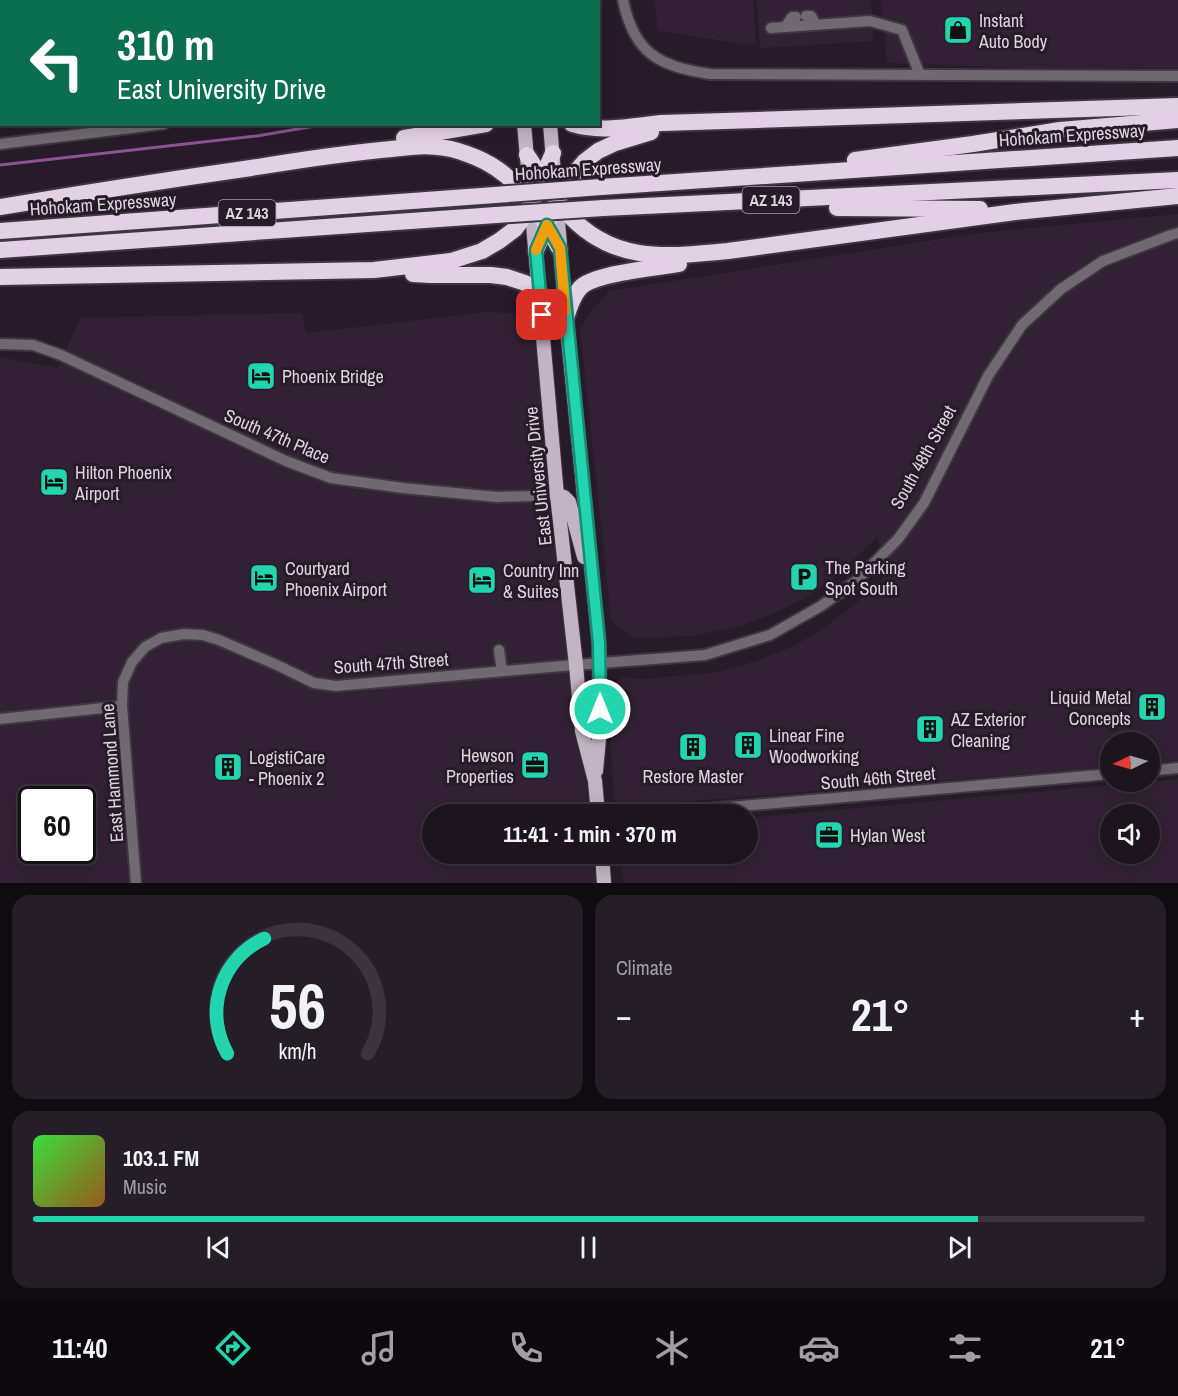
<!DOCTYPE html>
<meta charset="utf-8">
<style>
:root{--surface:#1d141f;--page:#251d28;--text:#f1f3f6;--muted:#a09ea4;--line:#3b333d;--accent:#22d5af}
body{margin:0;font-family:"Archivo Narrow",sans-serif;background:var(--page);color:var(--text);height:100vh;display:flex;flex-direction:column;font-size:22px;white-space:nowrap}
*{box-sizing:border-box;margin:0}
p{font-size:20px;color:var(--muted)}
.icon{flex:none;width:33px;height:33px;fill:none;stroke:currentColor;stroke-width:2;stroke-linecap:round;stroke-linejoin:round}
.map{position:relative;height:883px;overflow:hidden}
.sheet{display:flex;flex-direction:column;gap:12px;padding:12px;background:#100b11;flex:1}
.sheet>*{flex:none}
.guide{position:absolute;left:0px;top:0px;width:600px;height:126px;box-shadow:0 3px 15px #0003,0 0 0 2px var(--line);background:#0b6e4f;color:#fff;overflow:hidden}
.needle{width:39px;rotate:265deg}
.tools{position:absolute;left:1100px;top:732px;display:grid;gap:12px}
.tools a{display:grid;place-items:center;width:60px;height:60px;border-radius:50%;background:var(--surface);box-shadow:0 3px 15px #0003,0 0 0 2px var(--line);font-size:30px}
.speed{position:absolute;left:18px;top:786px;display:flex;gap:12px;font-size:30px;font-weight:700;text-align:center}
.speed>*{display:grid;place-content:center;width:78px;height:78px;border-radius:50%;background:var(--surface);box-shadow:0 3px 15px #0003,0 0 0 2px var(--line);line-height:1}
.speed .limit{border:3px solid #111;border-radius:9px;background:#fff;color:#111}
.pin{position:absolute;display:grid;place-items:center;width:51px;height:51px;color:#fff;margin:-26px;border-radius:12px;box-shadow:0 3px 9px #0006}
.me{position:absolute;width:66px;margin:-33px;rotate:0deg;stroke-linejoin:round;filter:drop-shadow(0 0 4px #0008)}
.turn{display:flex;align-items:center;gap:21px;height:126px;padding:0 18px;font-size:27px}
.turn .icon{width:78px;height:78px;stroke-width:2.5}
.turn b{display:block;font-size:42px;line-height:51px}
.big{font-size:45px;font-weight:700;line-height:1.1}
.sheet .tile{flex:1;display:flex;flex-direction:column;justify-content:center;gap:9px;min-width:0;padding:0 21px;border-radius:18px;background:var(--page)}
.sheet .dial{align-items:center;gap:0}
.dial svg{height:156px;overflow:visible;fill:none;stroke:var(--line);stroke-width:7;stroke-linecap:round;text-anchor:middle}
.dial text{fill:var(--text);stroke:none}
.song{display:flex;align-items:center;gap:18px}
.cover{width:72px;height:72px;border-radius:9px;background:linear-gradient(135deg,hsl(120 70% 55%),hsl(30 70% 35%))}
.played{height:6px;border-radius:3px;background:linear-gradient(90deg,var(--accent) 85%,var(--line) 85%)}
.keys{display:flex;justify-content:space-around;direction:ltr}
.heat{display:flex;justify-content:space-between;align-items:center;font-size:33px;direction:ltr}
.sheet .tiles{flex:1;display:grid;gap:12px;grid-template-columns:1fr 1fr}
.tile:last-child{grid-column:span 2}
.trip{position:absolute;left:422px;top:804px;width:336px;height:60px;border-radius:30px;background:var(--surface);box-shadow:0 3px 15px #0003,0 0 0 2px var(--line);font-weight:700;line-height:60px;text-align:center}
.tab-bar{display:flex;height:96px;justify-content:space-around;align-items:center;background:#0c080c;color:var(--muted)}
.tab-bar .icon{width:42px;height:42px}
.tab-bar .selected{color:var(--accent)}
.tab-bar b{font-size:27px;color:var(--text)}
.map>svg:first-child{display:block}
.built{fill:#322134;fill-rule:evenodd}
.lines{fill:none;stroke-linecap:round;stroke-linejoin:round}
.stream{stroke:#905297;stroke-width:3}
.minor-casing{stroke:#403542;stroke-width:14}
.major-casing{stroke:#403542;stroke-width:16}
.highway-casing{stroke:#403542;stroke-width:20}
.minor{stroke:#706971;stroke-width:10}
.major{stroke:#c2b4c3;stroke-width:14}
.highway{stroke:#e2d1e4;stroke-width:16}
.highway-bridge-casing{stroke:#403542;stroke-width:20;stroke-linecap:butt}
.highway-bridge{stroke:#e2d1e4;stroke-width:16}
.route-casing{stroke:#168a72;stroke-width:15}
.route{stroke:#22d5af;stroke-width:10}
.slow{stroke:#f59e0b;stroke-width:10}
.labels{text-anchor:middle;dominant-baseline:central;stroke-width:6;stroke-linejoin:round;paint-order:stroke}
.shield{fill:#271b29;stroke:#a69da8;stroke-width:1.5}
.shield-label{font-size:16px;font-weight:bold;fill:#ddd5de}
.poi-label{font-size:18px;fill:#ddd5de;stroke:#271b29;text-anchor:start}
.street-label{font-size:18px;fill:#ddd5de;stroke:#271b29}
</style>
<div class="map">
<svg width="1178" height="883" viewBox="0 0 1178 883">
<rect width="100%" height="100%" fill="#271b29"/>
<g class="built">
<polygon points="0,0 381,0 380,2 2,2 2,124 10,125 0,126"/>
<polygon points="654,0 753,0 756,46 658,31"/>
<polygon points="757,0 871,0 873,41 760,48"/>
<polygon points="881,0 1178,0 1178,68 1011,68 887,63"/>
<polygon points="1178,214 1178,761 1149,763 1149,742 1110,742 1110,767 618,807 614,801 610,737 613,686 622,677 645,679 719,672 759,660 794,646 827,626 856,603 888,574 877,537 850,564 825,585 801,600 777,612 741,626 692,636 634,638 620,629 611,619 580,329 589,314 609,291 978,233"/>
<path d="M488 312 542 315 598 814H432V854H602L604 883H0V357L58 368 80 318 302 313 306 333ZM32 800H82V850H32Z"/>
<path d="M1178 779V883H623L620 854H747V818ZM1149 814V854H1110V814Z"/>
</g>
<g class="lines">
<g class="stream">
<polyline points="481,0 481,2"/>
<polyline points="0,165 257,136 327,124"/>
</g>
<g class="minor-casing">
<g id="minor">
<path d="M623 0C634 54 659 66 710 74L1178 76"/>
<polyline points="406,2 407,0"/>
<polyline points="806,16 811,16 816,25"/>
<polyline points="785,27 792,17 796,17"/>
<polyline points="771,28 870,21 902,30 920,75"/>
<polyline points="0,144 164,124"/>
<polyline points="0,344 33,345 61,355 286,461 331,478 403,488 497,497 557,495"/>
<polyline points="499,650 502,671"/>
<polyline points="0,719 122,706"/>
<polyline points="1149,771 1178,768"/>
<polyline points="650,814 1110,774"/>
<polyline points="136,883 122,706 123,682 132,662 145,647 161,638 184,634 203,635 219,640 277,665 314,683 336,686 562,666 705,655 770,635 821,606 856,581 898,539 924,503 988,376 1022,325 1061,289 1103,261 1171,235 1178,233"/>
</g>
</g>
<g class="major-casing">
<g id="major">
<polyline points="513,0 513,2"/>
<polyline points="538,0 538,2"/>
<polyline points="524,124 557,495 576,665 582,731 595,781 598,814"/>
<polyline points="550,124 566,318 599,643 600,728 596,771"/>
<polyline points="557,495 564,497 569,502 584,557"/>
<polyline points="602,854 604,883"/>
</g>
</g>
<g class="highway-casing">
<g id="highway">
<path d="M572 124C600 133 633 126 662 123L1178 106"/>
<polyline points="404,138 486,124"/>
<path d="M527 155C540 174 551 195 566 212 612 264 666 257 728 251L1015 212 1178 196"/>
<polyline points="855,160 973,144 1060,130 1178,120"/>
<polyline points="601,187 1178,148"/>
<path d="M0 207C84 193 167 180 251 168 294 161 338 154 381 150 402 148 424 144 445 148 455 149 465 153 475 157 517 174 538 210 559 248"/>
<polyline points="603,208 1178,180"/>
<polyline points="837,208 980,209"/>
<polyline points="0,231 495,195"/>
<polyline points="0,250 496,215"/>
<polyline points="536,250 565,184 585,161 598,151 615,143 651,132"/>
<polyline points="413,274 431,275 491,275 507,277 525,283 540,294"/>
<polyline points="0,277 374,270 451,261 482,251 499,241 515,229 528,211 553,153"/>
<path d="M566 318C569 308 573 296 580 288 594 273 657 268 679 264"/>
</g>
</g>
<use href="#minor" class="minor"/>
<use href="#major" class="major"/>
<use href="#highway" class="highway"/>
<g class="highway-bridge-casing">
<g id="highway-bridge">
<polyline points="495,195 601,187"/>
<polyline points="496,215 603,208"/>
</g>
</g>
<use href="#highway-bridge" class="highway-bridge"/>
</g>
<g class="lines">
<g class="route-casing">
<polyline id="route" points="542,315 536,250 547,225 560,248 599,643 600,709"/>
</g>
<use href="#route" class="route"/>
<polyline class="slow" points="536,250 547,225 560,248 565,311"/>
</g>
<defs>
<g id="shop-square" transform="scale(1.5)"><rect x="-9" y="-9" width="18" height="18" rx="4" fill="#22d5af" stroke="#271b29"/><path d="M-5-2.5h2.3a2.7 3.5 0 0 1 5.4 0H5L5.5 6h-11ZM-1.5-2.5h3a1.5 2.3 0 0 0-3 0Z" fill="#111"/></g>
<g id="hotel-square" transform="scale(1.5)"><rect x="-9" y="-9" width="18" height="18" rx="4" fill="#22d5af" stroke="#271b29"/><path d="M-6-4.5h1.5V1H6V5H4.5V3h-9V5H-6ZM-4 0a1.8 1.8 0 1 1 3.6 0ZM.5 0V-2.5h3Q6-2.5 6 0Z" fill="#111"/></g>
<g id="parking-square" transform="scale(1.5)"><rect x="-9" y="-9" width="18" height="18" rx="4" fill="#22d5af" stroke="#271b29"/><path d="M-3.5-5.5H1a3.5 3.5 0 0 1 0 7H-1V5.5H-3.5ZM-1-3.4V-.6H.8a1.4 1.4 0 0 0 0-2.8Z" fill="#111"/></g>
<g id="building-square" transform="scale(1.5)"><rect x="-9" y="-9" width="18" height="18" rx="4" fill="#22d5af" stroke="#271b29"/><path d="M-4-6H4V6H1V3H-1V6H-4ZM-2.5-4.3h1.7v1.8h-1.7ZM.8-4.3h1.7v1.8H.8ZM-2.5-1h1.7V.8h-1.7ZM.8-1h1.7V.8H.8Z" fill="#111"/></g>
<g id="office-square" transform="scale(1.5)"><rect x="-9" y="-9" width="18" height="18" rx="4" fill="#22d5af" stroke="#271b29"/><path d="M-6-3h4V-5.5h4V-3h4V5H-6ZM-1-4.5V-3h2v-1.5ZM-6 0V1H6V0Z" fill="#111"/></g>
</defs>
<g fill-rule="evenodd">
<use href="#shop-square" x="958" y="30"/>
<use href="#hotel-square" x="261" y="376"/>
<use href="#hotel-square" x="54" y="482"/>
<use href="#parking-square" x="804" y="577"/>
<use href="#hotel-square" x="264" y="578"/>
<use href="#hotel-square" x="482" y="580"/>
<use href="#building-square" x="1152" y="707"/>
<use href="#building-square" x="930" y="729"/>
<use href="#building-square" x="748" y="745"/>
<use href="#building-square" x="693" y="747"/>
<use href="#office-square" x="535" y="765"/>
<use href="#building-square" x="228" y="767"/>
<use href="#office-square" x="829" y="835"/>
</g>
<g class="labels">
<g class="shield">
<rect x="742.5" y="187" width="57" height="26" rx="4.5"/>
<rect x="218.5" y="200" width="57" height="26" rx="4.5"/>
</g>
<g class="shield-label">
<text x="771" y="200">AZ 143</text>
<text x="247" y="213">AZ 143</text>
</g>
<g class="poi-label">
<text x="979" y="20">Instant<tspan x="979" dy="21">Auto Body</tspan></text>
<text x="282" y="376">Phoenix Bridge</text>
<text x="75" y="472">Hilton Phoenix<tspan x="75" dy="21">Airport</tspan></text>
<text x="825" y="567">The Parking<tspan x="825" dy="21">Spot South</tspan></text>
<text x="285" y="568">Courtyard<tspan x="285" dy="21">Phoenix Airport</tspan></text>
<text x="503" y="570">Country Inn<tspan x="503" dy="21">&amp; Suites</tspan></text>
<text x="1131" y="697" text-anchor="end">Liquid Metal<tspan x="1131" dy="21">Concepts</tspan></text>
<text x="951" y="719">AZ Exterior<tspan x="951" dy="21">Cleaning</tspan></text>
<text x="769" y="735">Linear Fine<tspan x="769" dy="21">Woodworking</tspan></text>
<text x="514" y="755" text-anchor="end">Hewson<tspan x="514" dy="21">Properties</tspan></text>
<text x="249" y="757">LogistiCare<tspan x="249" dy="21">- Phoenix 2</tspan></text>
<text x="693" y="776" text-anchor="middle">Restore Master</text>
<text x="850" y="835">Hylan West</text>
</g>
<g class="street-label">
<text transform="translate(1072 135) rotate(-4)">Hohokam Expressway</text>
<text transform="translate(588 169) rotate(-4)">Hohokam Expressway</text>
<text transform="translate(103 204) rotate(-4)">Hohokam Expressway</text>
<text transform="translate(277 436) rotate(23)">South 47th Place</text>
<text transform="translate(923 457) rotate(-61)">South 48th Street</text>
<text transform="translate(538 476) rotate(-96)">East University Drive</text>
<text transform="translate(391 663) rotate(-4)">South 47th Street</text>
<text transform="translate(112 773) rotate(-94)">East Hammond Lane</text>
<text transform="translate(878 778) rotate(-5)">South 46th Street</text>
</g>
</g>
</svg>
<div class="tools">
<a><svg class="needle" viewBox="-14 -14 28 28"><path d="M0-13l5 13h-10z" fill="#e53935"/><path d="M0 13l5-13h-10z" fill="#a09ea4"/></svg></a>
<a><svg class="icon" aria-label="sound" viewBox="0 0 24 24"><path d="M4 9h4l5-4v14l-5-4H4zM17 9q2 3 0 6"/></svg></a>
</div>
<div class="speed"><div class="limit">60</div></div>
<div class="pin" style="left:542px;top:315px;background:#d93025"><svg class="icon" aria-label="arrive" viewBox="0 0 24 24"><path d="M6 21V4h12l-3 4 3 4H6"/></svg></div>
<svg class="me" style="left:600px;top:709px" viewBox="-20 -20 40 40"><circle r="17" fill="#22d5af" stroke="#fff" stroke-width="3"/><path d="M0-11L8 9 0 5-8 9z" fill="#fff"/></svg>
<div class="trip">11:41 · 1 min · 370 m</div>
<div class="guide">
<div class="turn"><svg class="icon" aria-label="left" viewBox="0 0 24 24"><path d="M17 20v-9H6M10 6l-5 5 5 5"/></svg><div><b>310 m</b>East University Drive</div></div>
</div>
</div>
<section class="sheet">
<div class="tiles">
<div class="tile dial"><svg viewBox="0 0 100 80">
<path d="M14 69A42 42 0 1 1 86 69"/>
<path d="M14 69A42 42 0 0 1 33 10" stroke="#22d5af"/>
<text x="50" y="56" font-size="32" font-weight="700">56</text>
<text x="50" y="72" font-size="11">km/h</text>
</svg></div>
<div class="tile"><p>Climate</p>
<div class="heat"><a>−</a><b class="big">21°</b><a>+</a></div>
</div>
<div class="tile">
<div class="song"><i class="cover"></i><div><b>103.1 FM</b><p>Music</p></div></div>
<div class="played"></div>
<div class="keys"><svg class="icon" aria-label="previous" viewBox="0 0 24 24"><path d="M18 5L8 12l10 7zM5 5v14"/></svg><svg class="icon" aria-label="pause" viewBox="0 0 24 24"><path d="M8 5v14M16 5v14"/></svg><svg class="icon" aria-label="next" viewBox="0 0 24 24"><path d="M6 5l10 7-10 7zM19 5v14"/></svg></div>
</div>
</div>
</section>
<nav class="tab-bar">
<b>11:40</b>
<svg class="icon selected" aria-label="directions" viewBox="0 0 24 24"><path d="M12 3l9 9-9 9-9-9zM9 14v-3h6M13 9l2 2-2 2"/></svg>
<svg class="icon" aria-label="music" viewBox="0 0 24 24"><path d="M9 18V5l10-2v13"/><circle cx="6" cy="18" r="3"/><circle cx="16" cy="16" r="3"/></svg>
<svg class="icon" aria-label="phone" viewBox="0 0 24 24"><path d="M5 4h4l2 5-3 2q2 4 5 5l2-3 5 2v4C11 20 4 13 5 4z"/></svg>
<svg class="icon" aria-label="climate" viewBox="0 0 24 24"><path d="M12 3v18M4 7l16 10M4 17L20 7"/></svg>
<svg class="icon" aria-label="car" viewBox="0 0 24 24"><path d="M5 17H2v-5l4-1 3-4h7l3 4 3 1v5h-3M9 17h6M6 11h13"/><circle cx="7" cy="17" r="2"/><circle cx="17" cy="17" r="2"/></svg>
<svg class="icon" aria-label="filters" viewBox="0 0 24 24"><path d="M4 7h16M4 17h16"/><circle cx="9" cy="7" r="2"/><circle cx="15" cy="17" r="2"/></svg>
<b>21°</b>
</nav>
